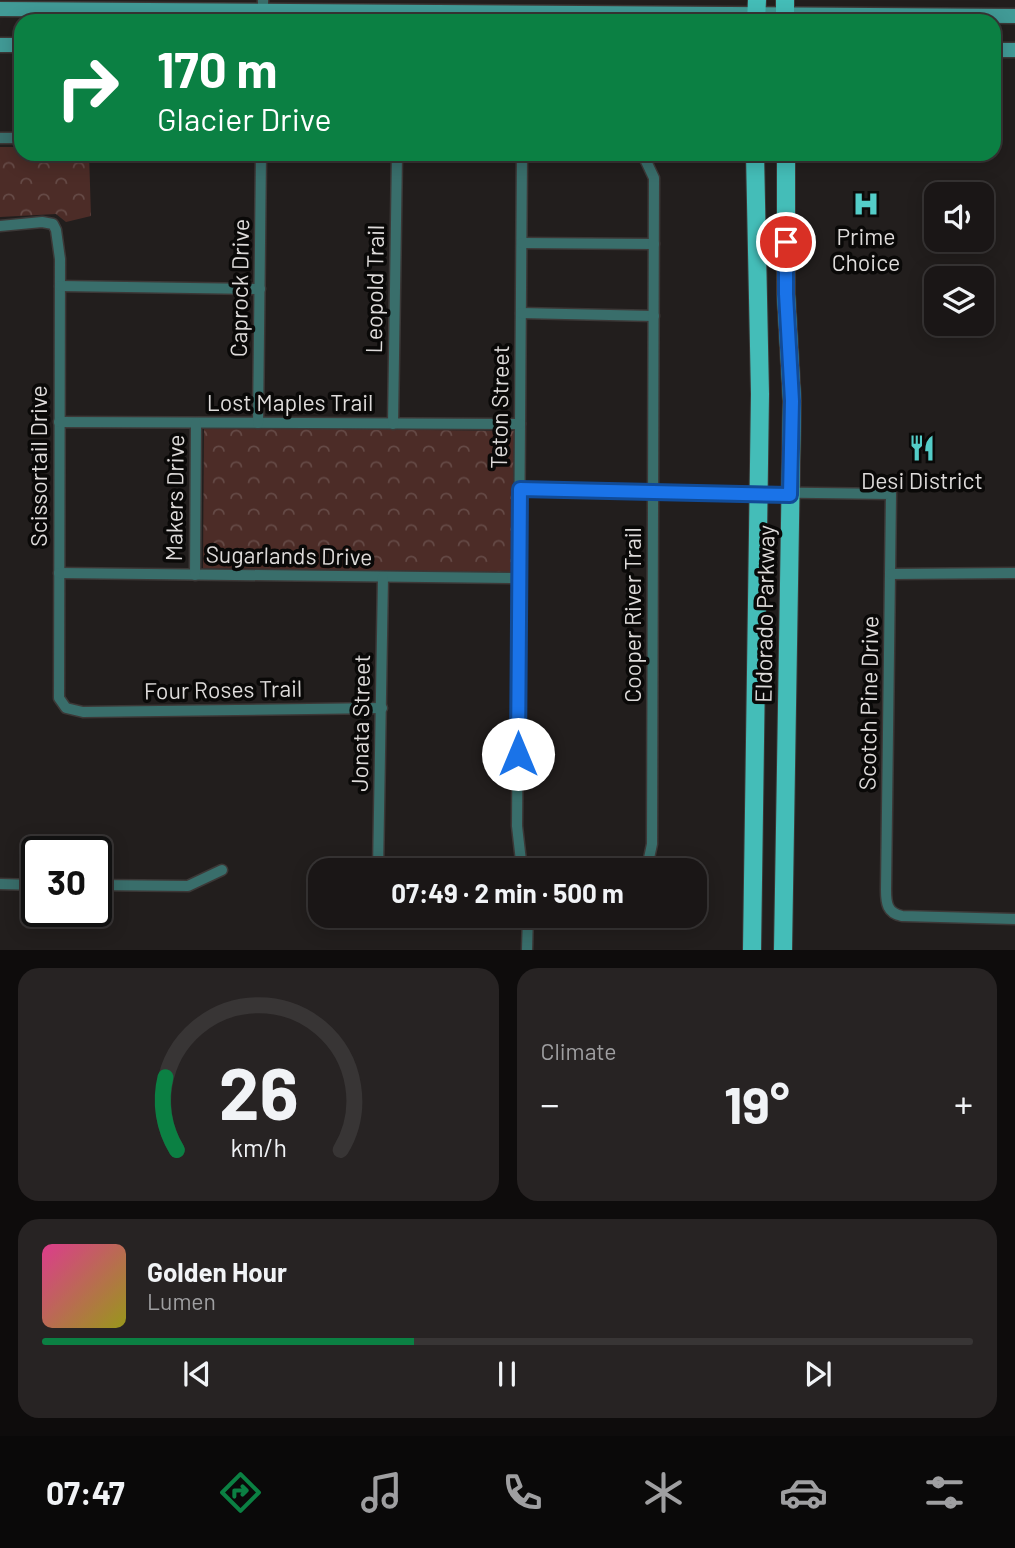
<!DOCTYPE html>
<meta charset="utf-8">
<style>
:root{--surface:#1a1616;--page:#272323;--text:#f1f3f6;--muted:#9f9fa1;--line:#383535;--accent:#0b8043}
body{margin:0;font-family:Barlow,sans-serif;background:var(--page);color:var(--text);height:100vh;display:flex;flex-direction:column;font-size:26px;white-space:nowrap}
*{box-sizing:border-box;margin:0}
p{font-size:23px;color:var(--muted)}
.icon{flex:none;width:38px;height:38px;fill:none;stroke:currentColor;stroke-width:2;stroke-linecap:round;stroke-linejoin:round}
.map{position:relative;height:950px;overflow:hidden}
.side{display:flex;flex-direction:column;gap:18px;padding:18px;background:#0e0c0c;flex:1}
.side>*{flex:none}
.banner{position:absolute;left:14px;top:14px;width:987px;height:147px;border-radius:21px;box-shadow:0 4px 18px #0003,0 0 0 2px var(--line);background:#0b8043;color:#fff;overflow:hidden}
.buttons{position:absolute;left:924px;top:182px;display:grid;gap:14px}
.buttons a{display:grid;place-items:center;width:70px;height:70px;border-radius:14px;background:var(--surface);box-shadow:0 4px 18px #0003,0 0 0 2px var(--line);font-size:35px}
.speed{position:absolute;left:21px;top:836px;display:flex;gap:14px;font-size:35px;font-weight:700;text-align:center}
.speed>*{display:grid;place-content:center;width:91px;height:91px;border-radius:50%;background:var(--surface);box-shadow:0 4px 18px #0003,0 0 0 2px var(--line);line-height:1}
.speed .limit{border:4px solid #111;border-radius:10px;background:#fff;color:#111}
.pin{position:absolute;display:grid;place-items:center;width:60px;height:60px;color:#fff;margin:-30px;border:4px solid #fff;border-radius:50%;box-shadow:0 2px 7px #0007}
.me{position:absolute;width:77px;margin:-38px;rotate:0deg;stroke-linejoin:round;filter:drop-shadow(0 0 5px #0008)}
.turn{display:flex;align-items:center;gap:24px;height:147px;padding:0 28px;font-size:32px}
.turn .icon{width:91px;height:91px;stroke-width:2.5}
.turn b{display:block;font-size:49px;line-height:60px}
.big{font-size:52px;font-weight:700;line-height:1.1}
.side .widget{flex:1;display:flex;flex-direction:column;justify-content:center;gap:10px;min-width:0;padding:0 24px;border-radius:21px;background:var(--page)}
.side .dial{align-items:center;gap:0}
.dial svg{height:182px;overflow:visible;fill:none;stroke:var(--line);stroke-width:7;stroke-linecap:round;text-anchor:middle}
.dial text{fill:var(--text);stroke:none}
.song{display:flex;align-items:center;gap:21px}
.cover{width:84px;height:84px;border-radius:10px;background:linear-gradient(135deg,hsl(330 70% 55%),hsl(60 70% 35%))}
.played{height:7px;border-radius:4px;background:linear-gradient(90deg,var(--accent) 40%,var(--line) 40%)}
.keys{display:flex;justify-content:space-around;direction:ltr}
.heat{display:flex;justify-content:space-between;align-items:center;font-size:38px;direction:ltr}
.side .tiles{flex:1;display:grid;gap:18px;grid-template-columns:1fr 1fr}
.widget:last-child{grid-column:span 2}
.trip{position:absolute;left:308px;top:858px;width:399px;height:70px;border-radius:21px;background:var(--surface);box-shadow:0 4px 18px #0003,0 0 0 2px var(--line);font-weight:700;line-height:70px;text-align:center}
.tab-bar{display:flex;height:112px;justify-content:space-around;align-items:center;background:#0a0909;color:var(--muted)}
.tab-bar .icon{width:49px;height:49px}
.tab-bar .current{color:var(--accent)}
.tab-bar b{font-size:32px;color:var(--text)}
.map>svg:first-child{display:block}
.park{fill:url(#park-crowns)}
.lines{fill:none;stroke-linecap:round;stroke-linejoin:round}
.street-casing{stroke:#3c3837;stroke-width:13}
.secondary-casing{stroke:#3c3837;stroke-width:17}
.primary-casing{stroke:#3c3837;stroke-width:20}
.street{stroke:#396e6b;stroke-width:10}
.secondary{stroke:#419a96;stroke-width:14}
.primary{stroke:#44bdb8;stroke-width:18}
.route-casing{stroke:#114b97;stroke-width:18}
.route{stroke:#1a73e8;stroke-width:12}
.labels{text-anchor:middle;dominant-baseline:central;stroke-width:7;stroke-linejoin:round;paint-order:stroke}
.poi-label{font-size:23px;fill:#dedbda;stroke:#0a0908}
.street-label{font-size:23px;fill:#dedbda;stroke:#0a0908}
</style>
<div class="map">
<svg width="1015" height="950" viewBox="0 0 1015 950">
<defs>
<pattern id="park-crowns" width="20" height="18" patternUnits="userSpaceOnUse" patternTransform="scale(1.75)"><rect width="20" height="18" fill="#4c2c27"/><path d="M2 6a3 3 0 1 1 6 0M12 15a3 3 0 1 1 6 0" fill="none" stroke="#654a46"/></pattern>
</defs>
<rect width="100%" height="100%" fill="#221e1d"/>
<g class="park">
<polygon points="0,147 21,147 21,154 89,154 91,216 66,222 56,214 0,217"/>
<polygon points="204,427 514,431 512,572 203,568"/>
</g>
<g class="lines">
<g class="street-casing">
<g id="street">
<polyline points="263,21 263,0"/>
<polyline points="0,138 21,138"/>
<polyline points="522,154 517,826 522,870"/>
<polyline points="0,226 42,222 53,224 56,230 60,259 59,698 66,708 83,712 382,708"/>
<polyline points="522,243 654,244"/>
<polyline points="60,286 260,289"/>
<polyline points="521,313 654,316"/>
<polyline points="59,422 520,424"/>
<polyline points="258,423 261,154"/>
<polyline points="393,424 397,154"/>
<path d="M520 489 891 494 886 890C886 903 887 913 902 916L1015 919"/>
<polyline points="59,573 519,578"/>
<polyline points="891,574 1015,573"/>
<polyline points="195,575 196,423"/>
<polyline points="378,870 383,577"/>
<polyline points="635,870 648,863 652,844 654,178 645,159"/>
<polyline points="0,884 37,885"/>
<polyline points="96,885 188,886 222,870"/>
<polyline points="527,950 528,915"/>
</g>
</g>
<g class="secondary-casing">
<g id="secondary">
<polyline points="0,9 1015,16"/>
<polyline points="0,45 21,45"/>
<polyline points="994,50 1015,50"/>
</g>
</g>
<g class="primary-casing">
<g id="primary">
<polyline points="756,21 757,0"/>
<polyline points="785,21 785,0"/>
<polyline points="752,950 760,394 755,154"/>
<polyline points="783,950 792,401 786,294 786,154"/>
</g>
</g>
<use href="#street" class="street"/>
<use href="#secondary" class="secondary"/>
<use href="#primary" class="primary"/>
</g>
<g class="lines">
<g class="route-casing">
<polyline id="route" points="518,754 520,489 790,495 792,401 786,294 786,242"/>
</g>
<use href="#route" class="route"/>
</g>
<defs>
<g id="hospital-bare" transform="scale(2.1)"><path d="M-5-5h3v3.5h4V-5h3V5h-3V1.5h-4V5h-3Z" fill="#54cdc8" stroke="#0a0908" stroke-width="2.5" paint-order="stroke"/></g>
<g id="restaurant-bare" transform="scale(2.1)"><path d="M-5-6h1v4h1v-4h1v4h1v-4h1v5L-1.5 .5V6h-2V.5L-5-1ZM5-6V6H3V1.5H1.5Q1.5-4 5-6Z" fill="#54cdc8" stroke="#0a0908" stroke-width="2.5" paint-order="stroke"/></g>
</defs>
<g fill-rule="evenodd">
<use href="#hospital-bare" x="866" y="204"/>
<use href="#restaurant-bare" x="922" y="448"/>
</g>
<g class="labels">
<g class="poi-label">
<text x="866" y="236">Prime<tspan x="866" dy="26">Choice</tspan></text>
<text x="922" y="480">Desi District</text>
</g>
<g class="street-label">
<text transform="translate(239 288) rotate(-89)">Caprock Drive</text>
<text transform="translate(374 289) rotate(-89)">Leopold Trail</text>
<text x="290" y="402">Lost Maples Trail</text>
<text transform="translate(499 407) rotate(-89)">Teton Street</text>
<text transform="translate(38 466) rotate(-90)">Scissortail Drive</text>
<text transform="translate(174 498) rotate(-89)">Makers Drive</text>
<text transform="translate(289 555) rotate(1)">Sugarlands Drive</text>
<text transform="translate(764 614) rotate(-89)">Eldorado Parkway</text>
<text transform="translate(632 615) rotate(-90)">Cooper River Trail</text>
<text transform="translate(223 689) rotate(-1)">Four Roses Trail</text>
<text transform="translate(868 703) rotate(-89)">Scotch Pine Drive</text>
<text transform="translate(360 723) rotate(-89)">Jonata Street</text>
</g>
</g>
</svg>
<div class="buttons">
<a><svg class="icon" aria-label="sound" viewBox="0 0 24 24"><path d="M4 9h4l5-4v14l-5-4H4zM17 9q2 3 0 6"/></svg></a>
<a><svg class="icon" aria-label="layers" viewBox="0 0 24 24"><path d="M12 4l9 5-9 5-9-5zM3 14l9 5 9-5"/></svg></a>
</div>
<div class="speed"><div class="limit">30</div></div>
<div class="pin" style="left:786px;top:242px;background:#d93025"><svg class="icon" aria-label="arrive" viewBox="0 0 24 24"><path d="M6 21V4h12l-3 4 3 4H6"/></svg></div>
<svg class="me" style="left:518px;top:754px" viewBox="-20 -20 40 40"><circle r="19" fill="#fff"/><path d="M0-13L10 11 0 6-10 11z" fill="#1a73e8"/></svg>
<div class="trip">07:49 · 2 min · 500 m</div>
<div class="banner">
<div class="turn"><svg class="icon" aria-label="right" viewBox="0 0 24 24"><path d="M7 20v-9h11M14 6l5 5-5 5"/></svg><div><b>170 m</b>Glacier Drive</div></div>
</div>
</div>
<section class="side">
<div class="tiles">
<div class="widget dial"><svg viewBox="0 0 100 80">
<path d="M14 69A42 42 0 1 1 86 69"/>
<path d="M14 69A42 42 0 0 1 9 37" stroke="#0b8043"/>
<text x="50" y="56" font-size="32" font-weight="700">26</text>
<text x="50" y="72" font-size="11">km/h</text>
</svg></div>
<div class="widget"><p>Climate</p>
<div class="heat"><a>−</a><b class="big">19°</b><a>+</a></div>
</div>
<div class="widget">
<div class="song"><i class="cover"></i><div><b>Golden Hour</b><p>Lumen</p></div></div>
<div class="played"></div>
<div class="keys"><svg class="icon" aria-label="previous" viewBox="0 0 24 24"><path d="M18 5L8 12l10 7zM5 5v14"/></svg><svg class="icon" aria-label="pause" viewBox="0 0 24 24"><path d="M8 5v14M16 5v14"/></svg><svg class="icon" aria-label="next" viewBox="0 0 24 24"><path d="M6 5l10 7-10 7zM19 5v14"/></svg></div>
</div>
</div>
</section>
<nav class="tab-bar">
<b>07:47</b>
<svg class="icon current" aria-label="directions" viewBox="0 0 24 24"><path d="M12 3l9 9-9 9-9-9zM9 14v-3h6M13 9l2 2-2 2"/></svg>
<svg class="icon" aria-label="music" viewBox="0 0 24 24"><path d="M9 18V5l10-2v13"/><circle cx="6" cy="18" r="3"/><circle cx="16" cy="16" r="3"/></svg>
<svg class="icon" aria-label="phone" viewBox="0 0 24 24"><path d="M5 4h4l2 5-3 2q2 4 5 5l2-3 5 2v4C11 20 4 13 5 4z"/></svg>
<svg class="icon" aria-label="climate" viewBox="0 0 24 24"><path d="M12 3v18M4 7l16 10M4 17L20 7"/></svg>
<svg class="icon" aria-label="car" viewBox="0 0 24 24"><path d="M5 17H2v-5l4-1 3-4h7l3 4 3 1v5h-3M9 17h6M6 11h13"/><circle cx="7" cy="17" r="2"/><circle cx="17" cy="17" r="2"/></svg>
<svg class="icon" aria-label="filters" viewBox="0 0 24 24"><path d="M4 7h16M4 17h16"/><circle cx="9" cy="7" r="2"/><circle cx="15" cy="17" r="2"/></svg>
</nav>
